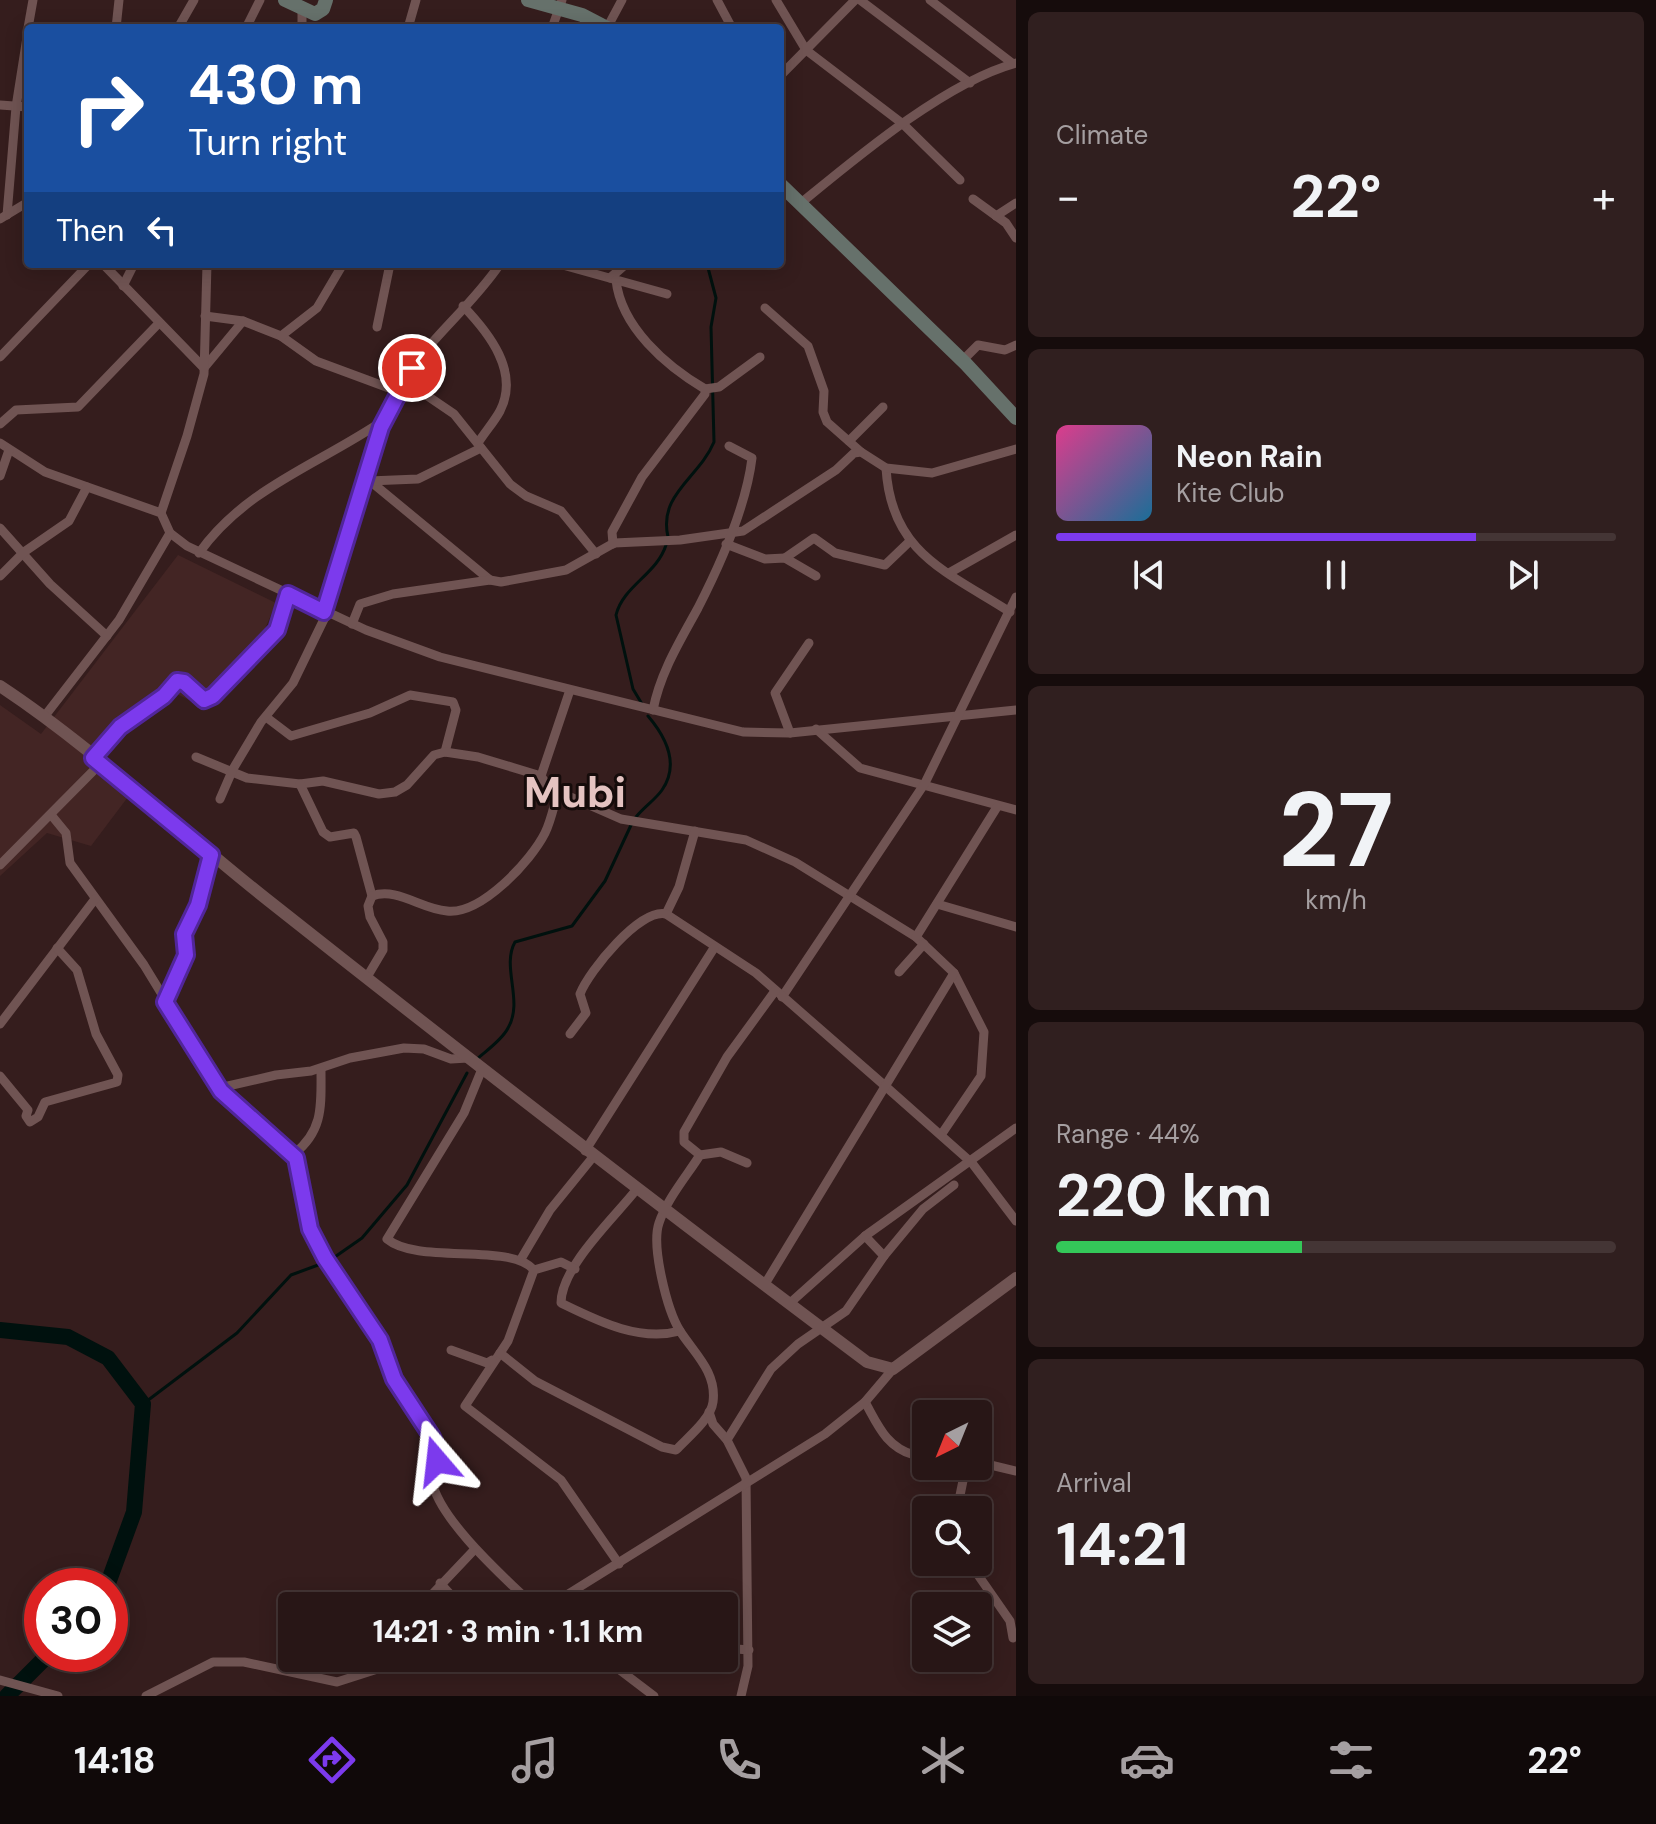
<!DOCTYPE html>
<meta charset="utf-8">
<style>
:root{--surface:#281616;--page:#301f1f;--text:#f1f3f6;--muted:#a59fa1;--line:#443535;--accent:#7c3aed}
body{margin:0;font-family:"DM Sans",sans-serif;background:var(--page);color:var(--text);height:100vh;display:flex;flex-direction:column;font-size:30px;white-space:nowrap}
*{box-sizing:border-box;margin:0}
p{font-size:26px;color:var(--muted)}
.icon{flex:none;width:44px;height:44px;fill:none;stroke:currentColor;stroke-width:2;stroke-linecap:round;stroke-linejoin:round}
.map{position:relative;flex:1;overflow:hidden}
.details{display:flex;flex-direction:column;gap:12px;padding:12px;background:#160c0c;width:640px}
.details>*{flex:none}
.guide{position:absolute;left:24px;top:24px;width:760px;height:244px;border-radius:8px;box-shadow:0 4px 20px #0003,0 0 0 2px var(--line);background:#1a4fa0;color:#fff;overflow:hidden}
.needle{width:52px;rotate:223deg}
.buttons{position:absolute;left:912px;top:1400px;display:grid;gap:16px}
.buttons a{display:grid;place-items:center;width:80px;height:80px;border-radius:8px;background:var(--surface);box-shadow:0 4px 20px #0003,0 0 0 2px var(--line);font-size:40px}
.speed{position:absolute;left:24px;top:1568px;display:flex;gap:16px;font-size:40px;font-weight:700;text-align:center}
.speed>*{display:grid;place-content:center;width:104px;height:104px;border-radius:50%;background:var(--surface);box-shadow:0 4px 20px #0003,0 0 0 2px var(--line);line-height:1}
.speed .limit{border:12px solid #d22;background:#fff;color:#111}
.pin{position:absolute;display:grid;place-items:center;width:68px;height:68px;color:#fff;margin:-34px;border:4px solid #fff;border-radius:50%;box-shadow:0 2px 8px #0007}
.me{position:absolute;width:88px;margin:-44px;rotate:343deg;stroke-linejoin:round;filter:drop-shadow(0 0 6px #0008)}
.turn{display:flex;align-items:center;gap:28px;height:168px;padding:0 32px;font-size:36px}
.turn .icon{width:104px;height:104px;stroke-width:2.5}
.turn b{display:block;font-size:56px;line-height:68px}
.then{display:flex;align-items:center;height:76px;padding:0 32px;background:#0003;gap:16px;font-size:30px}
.big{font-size:60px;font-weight:700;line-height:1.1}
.details .tile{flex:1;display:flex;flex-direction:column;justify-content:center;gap:12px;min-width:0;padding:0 28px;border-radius:12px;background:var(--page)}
.details .dial{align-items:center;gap:0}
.dial b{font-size:104px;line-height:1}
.song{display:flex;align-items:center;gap:24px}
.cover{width:96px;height:96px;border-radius:12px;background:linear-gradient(135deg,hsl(330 70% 55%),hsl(200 70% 35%))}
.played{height:8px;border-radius:4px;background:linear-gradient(90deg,var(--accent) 75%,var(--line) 75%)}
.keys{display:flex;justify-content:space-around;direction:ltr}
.heat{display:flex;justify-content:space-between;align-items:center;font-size:44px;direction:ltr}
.charge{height:12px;border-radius:6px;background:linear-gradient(90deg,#34c759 44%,var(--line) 0)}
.trip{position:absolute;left:278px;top:1592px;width:460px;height:80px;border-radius:8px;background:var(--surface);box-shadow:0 4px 20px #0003,0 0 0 2px var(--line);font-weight:700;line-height:80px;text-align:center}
.tabs{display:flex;height:128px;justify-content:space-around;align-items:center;background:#100909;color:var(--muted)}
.tabs .icon{width:56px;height:56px}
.tabs .on{color:var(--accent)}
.tabs b{font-size:36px;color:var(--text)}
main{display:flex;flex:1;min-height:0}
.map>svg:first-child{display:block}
.built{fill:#432524}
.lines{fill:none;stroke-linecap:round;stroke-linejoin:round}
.stream{stroke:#00110e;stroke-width:3}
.river{stroke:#00110e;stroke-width:16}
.minor{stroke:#705453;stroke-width:9}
.tertiary{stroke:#705453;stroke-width:12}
.secondary{stroke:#66716b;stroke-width:14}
.route-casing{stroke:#51269a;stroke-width:20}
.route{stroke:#7c3aed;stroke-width:14}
.labels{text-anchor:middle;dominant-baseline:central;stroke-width:6;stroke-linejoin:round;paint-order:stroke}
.town-label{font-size:42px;font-weight:bold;fill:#e4c3c1;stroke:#150b0a}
</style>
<main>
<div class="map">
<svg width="1016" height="1696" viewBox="0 0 1016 1696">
<rect width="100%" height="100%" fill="#351d1d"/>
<polygon class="built" points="178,555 276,603 262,636 199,705 165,688 94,749 134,789 91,846 47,833 0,876 0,705 41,734"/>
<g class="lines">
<g class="stream">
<path d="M668 537C658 494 699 478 714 442L711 327 716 298 707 264"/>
<path d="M642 704 633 689 616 615C623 586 657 574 666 545"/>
<path d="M636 817C644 807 655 800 662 790 680 764 665 736 648 716"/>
<path d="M477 1059C487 1050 502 1040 508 1028 524 1001 501 967 515 942L572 926 605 881 632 823"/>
<polyline points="143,1404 237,1333 291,1275 329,1261 362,1238 407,1185 467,1073"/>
</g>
<g class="river">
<polyline points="0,1330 68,1337 108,1358 143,1404 134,1512 107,1586"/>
<polyline points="7,1696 49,1654"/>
</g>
<g class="minor">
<polyline points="717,0 732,28"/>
<polyline points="776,0 806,50 903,124 960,180"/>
<polyline points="860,0 970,83"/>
<polyline points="930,0 1012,63"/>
<polyline points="302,8 302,28"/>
<polyline points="28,28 33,0"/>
<polyline points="116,28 119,0"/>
<polyline points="178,28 194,0"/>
<polyline points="246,28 260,0"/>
<polyline points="408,28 416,0"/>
<polyline points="552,28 562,0"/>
<polyline points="607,28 622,0"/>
<polyline points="780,76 855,0"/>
<polyline points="0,105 28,107"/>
<polyline points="973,199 1006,223 1016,238"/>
<path d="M801 203C857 157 946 82 1016 63"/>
<polyline points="7,215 16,107 28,31"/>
<polyline points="996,216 1016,203"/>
<polyline points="0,219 28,202"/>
<polyline points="103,264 204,368 243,321"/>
<polyline points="559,264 667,294"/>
<polyline points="610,278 626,264"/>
<polyline points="123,286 134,264"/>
<path d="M463 306C489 333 520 372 500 411 494 422 485 432 478 443"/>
<polyline points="765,308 808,346 824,391 823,412 827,422 861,452"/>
<polyline points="205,316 243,321 281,336 316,361 397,391"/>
<polyline points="377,327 390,264"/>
<polyline points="281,336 317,308 343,264"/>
<polyline points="0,357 89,264"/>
<polyline points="962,361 978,345 1005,350 1016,345"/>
<polyline points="404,380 454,414 510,484 526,496 561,511 596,554"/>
<polyline points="705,389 719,387 760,357"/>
<polyline points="0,424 16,410 78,407 159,323"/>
<polyline points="849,441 883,407"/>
<polyline points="0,443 45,472 161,513 170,533 187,546 366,630 440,657 743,732 790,733 1016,710"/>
<path d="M886 468C891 553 946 571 1010 612"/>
<polyline points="0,476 9,450"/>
<polyline points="364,476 490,580"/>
<polyline points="369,481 418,479 481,448"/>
<polyline points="161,513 187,436 204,374 207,264"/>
<polyline points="0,528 50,584 107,636"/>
<path d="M613 544 612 532 642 477 705 394V389C666 366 621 327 616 280"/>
<polyline points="726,544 765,559 785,558 816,576"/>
<path d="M199 553C246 487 320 464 384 420"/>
<polyline points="785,558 814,538 835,553 885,565 909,542"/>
<polyline points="949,573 1016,535"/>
<polyline points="0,576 24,552 69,521 87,487"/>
<path d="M324 612C345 539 360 459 396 392 423 343 469 310 500 264"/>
<polyline points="352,624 360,604 393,594 490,580 501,582 566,570 614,543 680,540 743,531 836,470 854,453 861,452 886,468 932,473 1016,449"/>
<path d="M653 710C660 673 680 641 698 608 721 563 746 508 752 458L729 446"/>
<polyline points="44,717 119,620 170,533"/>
<polyline points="266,717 291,736 370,713 410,695 453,702 456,710 445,752"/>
<polyline points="816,729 860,768 1016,810"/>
<polyline points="790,733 775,693 809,643"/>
<polyline points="196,757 247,778 300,784 323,781 379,794 395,792 407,785 434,755 445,752 478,757 541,776 548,787 621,819 746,840 795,862 916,937 954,973 984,1032 981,1076 941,1135"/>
<polyline points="93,758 120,727 164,696 177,681 184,682 204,700 213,696 277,630 288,594"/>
<polyline points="541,776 570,690"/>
<polyline points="300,784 323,832 330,837 354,833 356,837 372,896 368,906 370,917 383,942 383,950 367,977"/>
<polyline points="220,799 233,769 261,722 293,683 327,613"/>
<path d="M52 816 66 833 70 863 144 965 221 1091 296 1158 310 1229 325 1258 380 1340 394 1379 425 1423 438 1451C437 1460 430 1472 432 1481 439 1520 506 1579 534 1606"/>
<polyline points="0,865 100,764"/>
<path d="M372 896C397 887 421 909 447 911 481 915 531 861 545 833 551 821 554 805 558 792"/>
<polyline points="937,904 1016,927"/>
<polyline points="666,914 679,887 695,831"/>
<polyline points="916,937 997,807"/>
<polyline points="899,972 924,944"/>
<polyline points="782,997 925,783 1016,597"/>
<polyline points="165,1002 186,955 184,934 198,905 211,855"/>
<polyline points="0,1024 95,899"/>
<path d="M570 1034 586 1013 580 994C589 971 640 908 666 914L756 973 884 1085 972 1163 1016 1221"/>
<path d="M482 1069 464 1113 387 1239C418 1265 510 1242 534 1270"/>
<polyline points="0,1076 28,1110 26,1116 30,1122 38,1117 45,1102 117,1082 118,1075 96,1034 77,970 57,948"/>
<polyline points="219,1088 276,1075 311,1071 350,1058 404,1048 424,1049 451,1059 468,1058"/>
<polyline points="585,1151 714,948"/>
<path d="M294 1154C324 1130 321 1105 321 1069"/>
<polyline points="700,1155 684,1142 684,1132 727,1057 775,991"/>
<path d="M636 1190C614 1218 561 1267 561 1303 598 1321 639 1342 680 1331"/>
<polyline points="865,1236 884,1256"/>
<polyline points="521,1259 550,1210 593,1157"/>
<polyline points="575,1269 561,1262 534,1270 508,1341 465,1406 561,1480 619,1564"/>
<polyline points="765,1284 954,973"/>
<polyline points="790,1303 865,1236 1016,1128"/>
<polyline points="451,1350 487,1363 492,1360"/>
<path d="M500 1353 535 1381 662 1447 676 1450C687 1438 711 1419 713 1402 717 1372 694 1353 680 1331 667 1310 651 1246 659 1223 667 1199 686 1177 700 1155L721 1152 747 1163"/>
<path d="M865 1402C878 1425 886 1447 914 1455L926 1450"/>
<polyline points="709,1412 713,1424 727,1440 746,1478 748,1666 741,1696"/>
<polyline points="727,1440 771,1369 798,1344 846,1311 884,1256 923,1209 954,1185"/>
<polyline points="978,1462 1016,1471"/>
<polyline points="957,1510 966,1466"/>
<polyline points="969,1562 1010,1621 1013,1638"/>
<polyline points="440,1583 461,1606"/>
<polyline points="421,1606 475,1549"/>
<polyline points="549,1606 825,1434 865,1402 893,1369"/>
<polyline points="724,1648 749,1650"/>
<polyline points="604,1658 654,1696"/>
<polyline points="0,1680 58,1696"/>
<polyline points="146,1696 213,1662 244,1662 337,1682 412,1658"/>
</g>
<path class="tertiary" d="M0 686C94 748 180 831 269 901 466 1057 665 1211 867 1362L893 1369 1016 1278"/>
<g class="secondary">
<polyline points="285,0 315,14 323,9 326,0"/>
<polyline points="528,0 582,15 607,28"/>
<polyline points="780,184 966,364 1016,418"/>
</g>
</g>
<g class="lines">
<g class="route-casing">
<polyline id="route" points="412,368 381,427 324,612 288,594 277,630 213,696 204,700 184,682 177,681 164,696 120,727 93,758 211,855 198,905 184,934 186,955 165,1002 221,1091 296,1158 310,1229 325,1258 380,1340 394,1379 432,1437 438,1451 437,1461"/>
</g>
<use href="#route" class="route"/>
</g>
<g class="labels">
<g class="town-label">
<text x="575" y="792">Mubi</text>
</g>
</g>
</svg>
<div class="buttons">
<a><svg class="needle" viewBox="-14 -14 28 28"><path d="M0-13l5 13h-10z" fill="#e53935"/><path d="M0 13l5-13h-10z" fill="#a59fa1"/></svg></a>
<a><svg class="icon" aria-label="search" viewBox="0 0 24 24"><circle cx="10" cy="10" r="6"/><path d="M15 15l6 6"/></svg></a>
<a><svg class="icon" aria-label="layers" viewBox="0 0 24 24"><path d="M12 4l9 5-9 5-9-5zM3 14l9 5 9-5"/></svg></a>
</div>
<div class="speed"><div class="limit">30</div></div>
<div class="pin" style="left:412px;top:368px;background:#d93025"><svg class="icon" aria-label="arrive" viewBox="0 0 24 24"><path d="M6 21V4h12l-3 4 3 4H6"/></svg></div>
<svg class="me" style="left:437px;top:1461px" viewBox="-20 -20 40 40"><path d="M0-17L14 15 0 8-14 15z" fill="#7c3aed" stroke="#fff" stroke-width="4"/></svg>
<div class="trip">14:21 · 3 min · 1.1 km</div>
<div class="guide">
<div class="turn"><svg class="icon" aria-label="right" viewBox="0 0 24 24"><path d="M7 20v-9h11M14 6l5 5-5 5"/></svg><div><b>430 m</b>Turn right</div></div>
<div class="then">Then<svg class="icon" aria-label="left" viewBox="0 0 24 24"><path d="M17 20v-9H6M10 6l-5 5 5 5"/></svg></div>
</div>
</div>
<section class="details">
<div class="tile"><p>Climate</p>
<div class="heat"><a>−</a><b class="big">22°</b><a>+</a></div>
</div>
<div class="tile">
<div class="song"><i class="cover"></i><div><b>Neon Rain</b><p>Kite Club</p></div></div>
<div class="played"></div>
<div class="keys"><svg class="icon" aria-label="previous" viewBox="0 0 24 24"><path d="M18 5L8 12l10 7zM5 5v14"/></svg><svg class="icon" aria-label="pause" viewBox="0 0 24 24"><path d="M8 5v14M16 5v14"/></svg><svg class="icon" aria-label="next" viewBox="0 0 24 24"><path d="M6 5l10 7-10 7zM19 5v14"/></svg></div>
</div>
<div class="tile dial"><b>27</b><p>km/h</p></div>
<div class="tile"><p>Range · 44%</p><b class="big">220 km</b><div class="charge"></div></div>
<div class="tile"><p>Arrival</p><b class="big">14:21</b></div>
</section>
</main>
<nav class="tabs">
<b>14:18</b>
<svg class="icon on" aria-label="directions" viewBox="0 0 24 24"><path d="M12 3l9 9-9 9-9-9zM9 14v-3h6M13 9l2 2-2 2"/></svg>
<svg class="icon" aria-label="music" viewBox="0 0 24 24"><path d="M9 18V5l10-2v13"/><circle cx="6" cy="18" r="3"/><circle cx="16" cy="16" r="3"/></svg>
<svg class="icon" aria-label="phone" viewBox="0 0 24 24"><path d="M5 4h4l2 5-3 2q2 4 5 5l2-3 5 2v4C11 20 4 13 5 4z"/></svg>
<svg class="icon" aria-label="climate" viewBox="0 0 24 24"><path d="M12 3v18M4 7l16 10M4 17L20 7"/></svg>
<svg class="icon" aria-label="car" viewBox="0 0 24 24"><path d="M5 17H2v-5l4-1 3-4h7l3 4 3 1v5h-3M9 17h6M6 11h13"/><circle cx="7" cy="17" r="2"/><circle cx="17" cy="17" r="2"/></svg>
<svg class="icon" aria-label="filters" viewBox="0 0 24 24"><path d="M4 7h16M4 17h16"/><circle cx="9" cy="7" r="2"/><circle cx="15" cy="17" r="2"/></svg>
<b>22°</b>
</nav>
